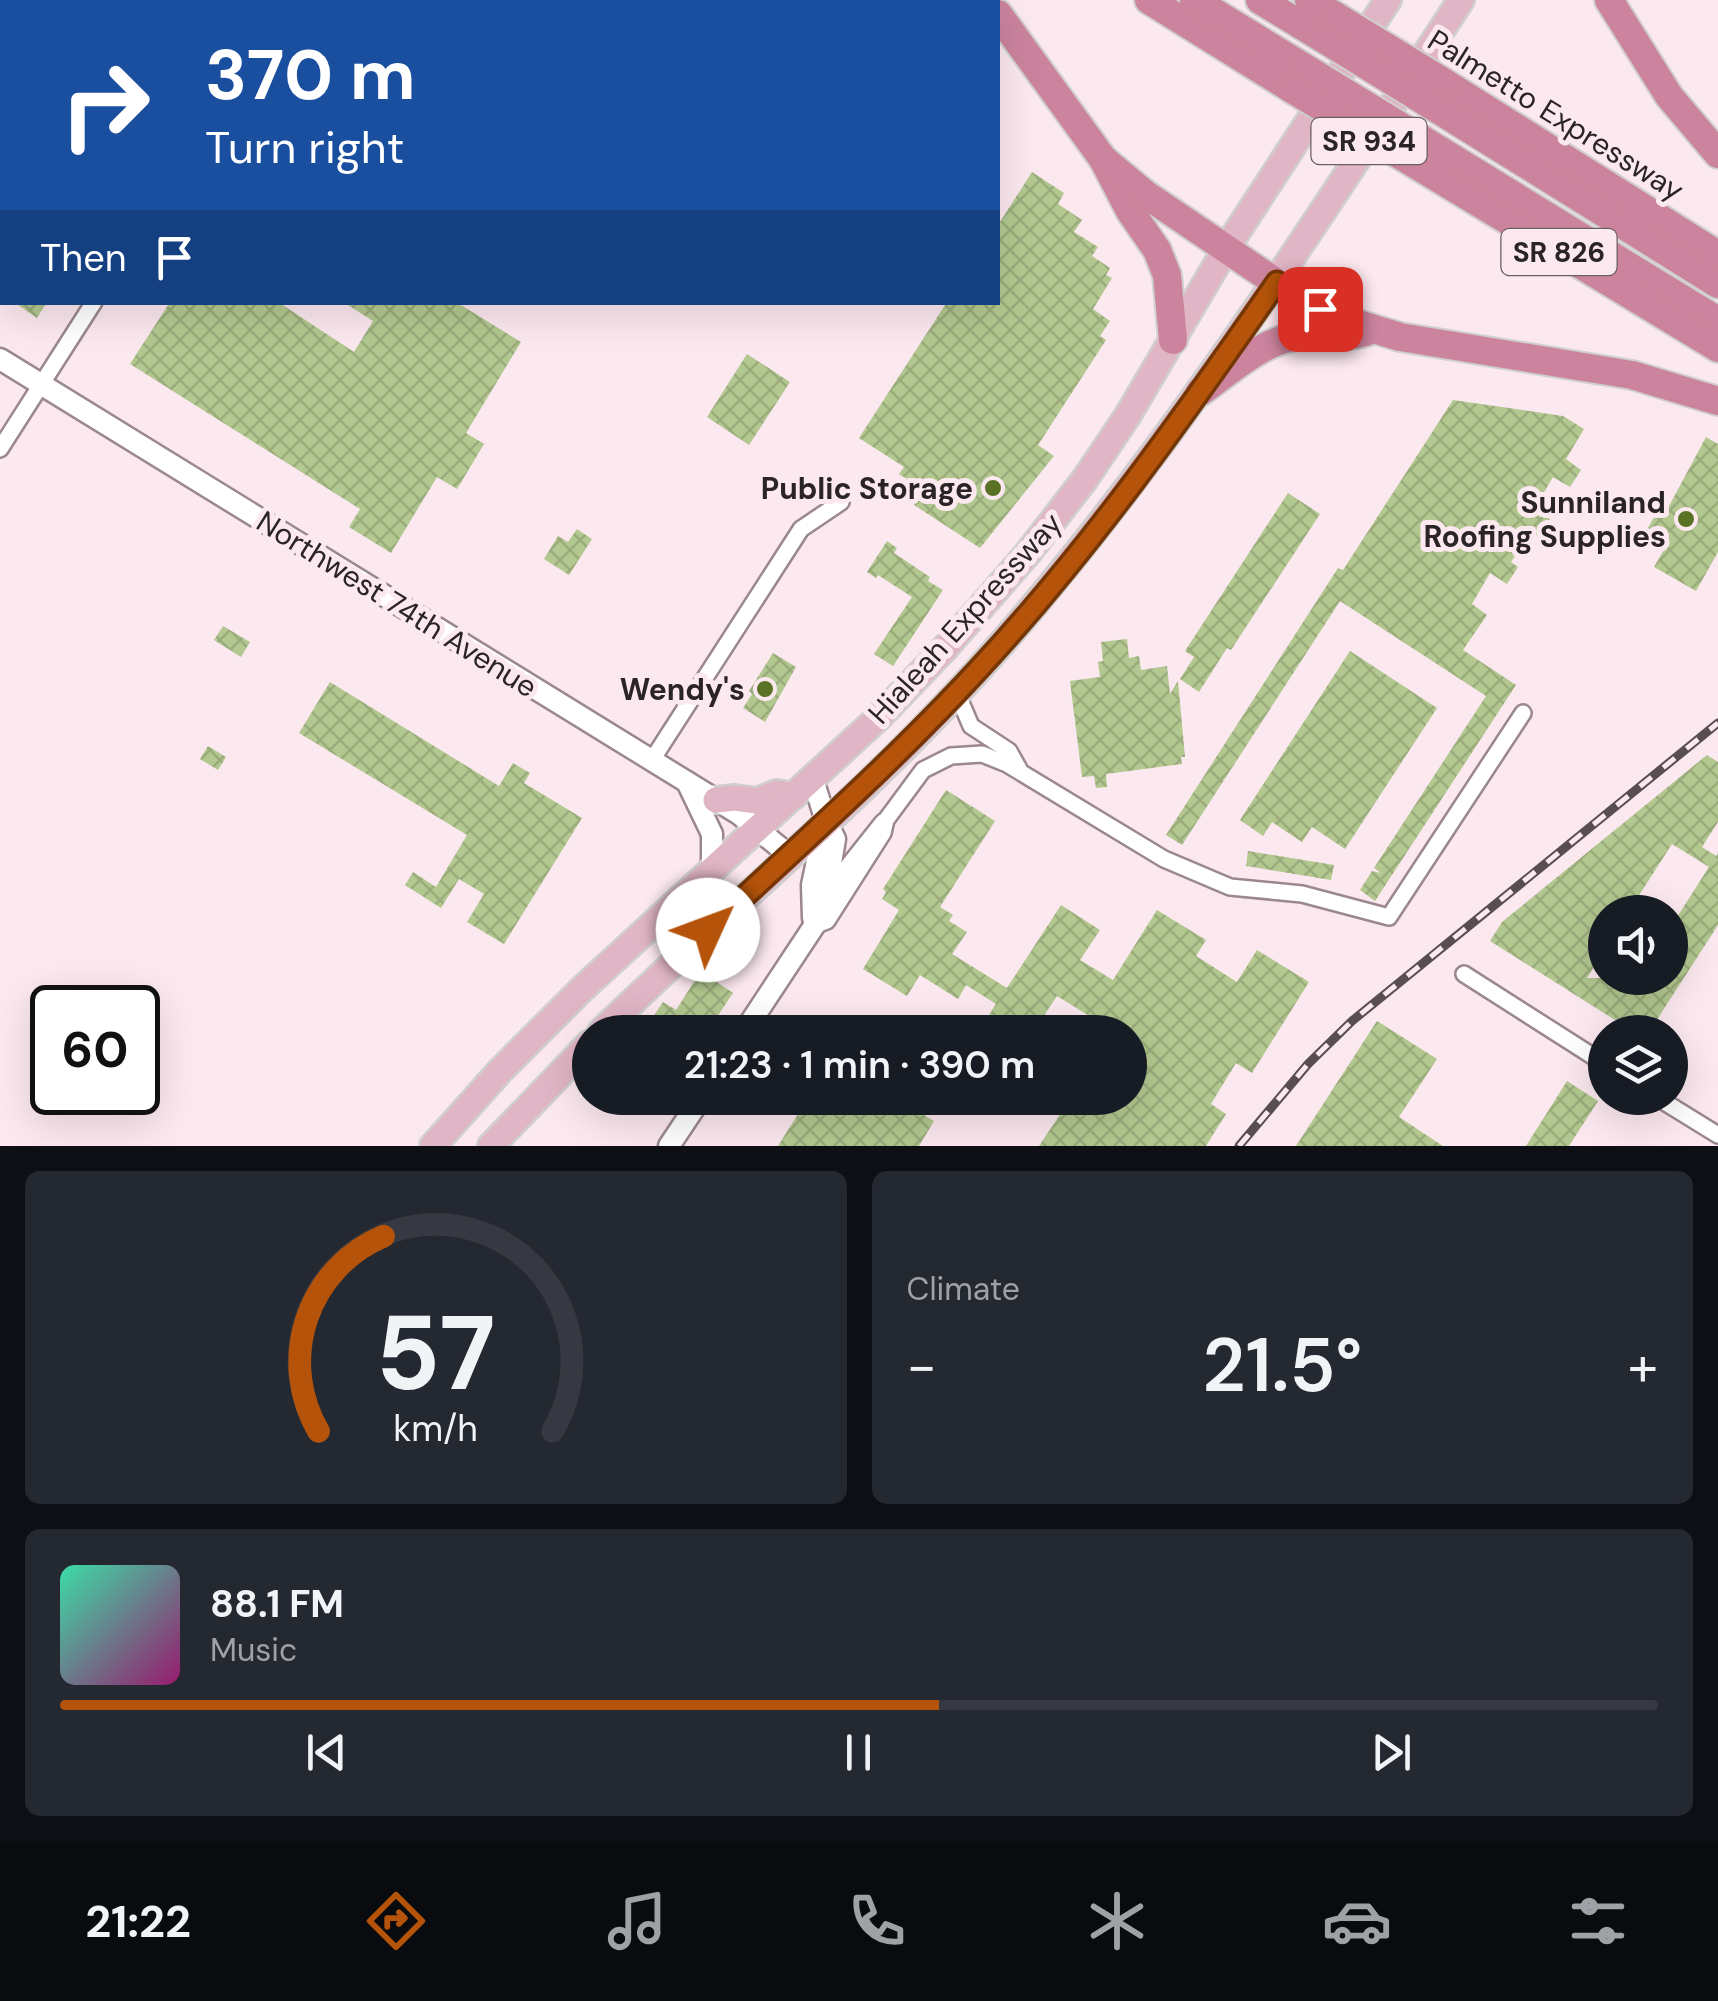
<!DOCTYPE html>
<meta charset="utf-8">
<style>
:root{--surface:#171b24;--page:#242831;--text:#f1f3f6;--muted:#9ea1a6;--line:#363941;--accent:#b45309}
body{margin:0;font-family:"DM Sans",sans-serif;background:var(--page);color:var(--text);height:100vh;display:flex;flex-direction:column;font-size:38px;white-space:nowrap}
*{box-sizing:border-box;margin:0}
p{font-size:32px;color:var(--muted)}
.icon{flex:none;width:55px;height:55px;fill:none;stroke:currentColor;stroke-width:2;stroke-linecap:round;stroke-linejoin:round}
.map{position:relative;height:1146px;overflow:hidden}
.panel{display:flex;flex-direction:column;gap:25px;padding:25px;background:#0d0f14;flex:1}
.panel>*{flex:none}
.banner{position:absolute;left:0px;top:0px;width:1000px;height:305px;box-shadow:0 10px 40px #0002;background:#1a4fa0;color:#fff;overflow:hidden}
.tools{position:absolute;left:1588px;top:895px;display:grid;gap:20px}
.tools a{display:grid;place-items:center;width:100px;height:100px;border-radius:50%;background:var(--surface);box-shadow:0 10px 40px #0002;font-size:50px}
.speed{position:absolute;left:30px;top:985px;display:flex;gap:20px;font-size:50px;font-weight:700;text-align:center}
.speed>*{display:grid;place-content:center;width:130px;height:130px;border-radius:50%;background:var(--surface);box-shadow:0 10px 40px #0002;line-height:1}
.speed .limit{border:5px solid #111;border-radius:15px;background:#fff;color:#111}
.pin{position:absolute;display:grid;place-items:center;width:85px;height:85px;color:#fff;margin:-42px;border-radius:20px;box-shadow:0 5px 15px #0006}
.me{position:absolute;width:110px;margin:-55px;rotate:47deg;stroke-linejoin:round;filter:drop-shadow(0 0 8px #0008)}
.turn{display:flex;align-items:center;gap:35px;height:210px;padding:0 40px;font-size:45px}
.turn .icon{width:130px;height:130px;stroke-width:2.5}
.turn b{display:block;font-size:70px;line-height:85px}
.then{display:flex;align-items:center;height:95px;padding:0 40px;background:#0003;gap:20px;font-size:38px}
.big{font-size:75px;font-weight:600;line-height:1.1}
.panel .widget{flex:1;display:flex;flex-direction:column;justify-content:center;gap:15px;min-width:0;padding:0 35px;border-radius:15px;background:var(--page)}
.panel .dial{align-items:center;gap:0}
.dial svg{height:260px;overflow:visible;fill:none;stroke:var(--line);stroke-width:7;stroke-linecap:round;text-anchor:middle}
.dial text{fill:var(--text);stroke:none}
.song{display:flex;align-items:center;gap:30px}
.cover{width:120px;height:120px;border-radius:15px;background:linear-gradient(135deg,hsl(160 70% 55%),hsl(320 70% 35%))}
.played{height:10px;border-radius:5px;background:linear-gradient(90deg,var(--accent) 55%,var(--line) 55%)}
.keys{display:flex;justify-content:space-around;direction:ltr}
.heat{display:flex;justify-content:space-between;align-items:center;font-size:55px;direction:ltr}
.panel .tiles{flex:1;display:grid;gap:25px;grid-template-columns:1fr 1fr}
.widget:last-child{grid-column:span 2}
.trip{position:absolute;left:572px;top:1015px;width:575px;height:100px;border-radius:50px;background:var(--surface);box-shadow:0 10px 40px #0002;font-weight:600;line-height:100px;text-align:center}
.tab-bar{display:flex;height:160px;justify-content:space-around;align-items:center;background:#090b0e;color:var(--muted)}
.tab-bar .icon{width:70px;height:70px}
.tab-bar .selected{color:var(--accent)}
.tab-bar b{font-size:45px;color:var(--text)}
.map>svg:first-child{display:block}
.building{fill:url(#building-cross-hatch);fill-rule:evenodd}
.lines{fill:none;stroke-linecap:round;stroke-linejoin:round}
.minor-casing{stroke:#9b888e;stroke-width:20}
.tertiary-casing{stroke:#9b888e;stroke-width:25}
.primary-casing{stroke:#d0cfcf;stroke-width:30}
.motorway-casing{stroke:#d0cfcf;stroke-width:32}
.minor{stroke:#fff;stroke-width:15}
.tertiary{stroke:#fff;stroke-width:20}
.primary{stroke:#e0b5c5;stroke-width:25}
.motorway{stroke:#cc849e;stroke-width:28}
.rail-casing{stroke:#584e52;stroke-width:9}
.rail{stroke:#fce8ef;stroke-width:5;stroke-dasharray:15;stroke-linecap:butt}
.motorway-bridge-casing{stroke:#d0cfcf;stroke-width:32;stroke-linecap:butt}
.motorway-bridge{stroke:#cc849e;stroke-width:28}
.route-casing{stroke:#753606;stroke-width:25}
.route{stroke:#b45309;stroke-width:18}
.poi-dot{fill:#597224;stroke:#fce8ef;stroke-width:4}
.labels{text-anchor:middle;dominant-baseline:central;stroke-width:10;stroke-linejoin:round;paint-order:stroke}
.shield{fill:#fce8ef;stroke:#6a5f63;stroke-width:2.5}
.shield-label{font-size:28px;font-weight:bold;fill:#2b2427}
.street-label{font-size:30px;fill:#2b2427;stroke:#fce8ef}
.poi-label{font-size:30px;font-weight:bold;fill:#2b2427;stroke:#fce8ef;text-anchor:end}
</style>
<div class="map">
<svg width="1718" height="1146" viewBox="0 0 1718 1146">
<defs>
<pattern id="building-cross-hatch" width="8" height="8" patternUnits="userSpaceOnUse" patternTransform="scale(2.5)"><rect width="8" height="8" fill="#b3c890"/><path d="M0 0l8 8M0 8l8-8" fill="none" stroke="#9aac7c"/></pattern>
</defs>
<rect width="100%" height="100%" fill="#fce8ef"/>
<g class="building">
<polygon points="1032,172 1064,193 1058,204 1082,220 1074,232 1098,247 1092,256 1110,268 1106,275 1112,278 1093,309 1110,321 1100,336 1106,340 1038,445 1054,456 980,548 914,505 924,490 899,474 904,467 859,438 947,302 998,302 998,225"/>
<polygon points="14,302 47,302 37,318"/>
<polygon points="170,302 278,302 354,352 373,321 343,302 456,302 521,342 466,433 484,444 457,489 437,477 391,553 349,527 360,509 130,364"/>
<polygon points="747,354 790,382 749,445 707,417"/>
<polygon points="1453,400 1563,416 1584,429 1566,459 1581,470 1570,487 1553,477 1535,508 1550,519 1538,536 1531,532 1511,562 1518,567 1507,584 1490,573 1472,604 1487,615 1463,650 1516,685 1375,901 1360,890 1372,871 1381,873 1374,868 1486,696 1340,601 1182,845 1166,835 1338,568 1343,570"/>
<polygon points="1706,437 1718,444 1718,552 1696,591 1654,567 1668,543 1647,530 1661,504 1668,508"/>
<polygon points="1288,493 1320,514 1231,650 1227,648 1199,692 1180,679 1194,657 1185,651"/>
<polygon points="577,529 592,539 569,575 544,559 558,536 568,542"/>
<polygon points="887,541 897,548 894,553 930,577 928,581 943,590 893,666 874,654 912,597 878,575 876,578 867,572"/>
<polygon points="223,626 250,642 241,657 214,640"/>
<polygon points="1127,639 1129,658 1139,656 1141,670 1167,666 1170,694 1178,681 1185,757 1181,757 1182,764 1106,774 1107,787 1096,788 1094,776 1082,777 1070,681 1100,677 1098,662 1103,661 1101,642"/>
<polygon points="1350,651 1437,708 1345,849 1312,827 1302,842 1272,822 1263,836 1240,820"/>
<polygon points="773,653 796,667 765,722 743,708 752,694 749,691"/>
<polygon points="330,682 499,786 513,763 530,773 524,783 582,818 504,944 467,922 484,894 459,879 441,908 405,885 413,872 436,887 467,835 299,733"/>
<polygon points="208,746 226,757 218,770 200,759"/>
<path d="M1707 755 1718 762V822L1702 847 1716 856 1718 853V925L1649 1032H1634L1490 941 1502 922ZM1672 844 1709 867 1670 928V978H1587L1605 949V912H1657L1636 900Z"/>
<polygon points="946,790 995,821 940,907 953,915 949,921 967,932 952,954 1007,988 1061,905 1100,930 1080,960 1113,980 1157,910 1206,940 1196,956 1237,982 1257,950 1309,982 1252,1073 1236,1063 1211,1104 1226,1114 1206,1146 1039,1146 1071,1098 1130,1098 1130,1032 1115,1032 1057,996 1033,1032 978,1032 996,1004 966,985 958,999 920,975 907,996 863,969 899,910 882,899 886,892 883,889"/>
<polygon points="1248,851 1334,865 1331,880 1246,866"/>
<polygon points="701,971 733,993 707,1032 661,1032 664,1028 651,1020 663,1002 676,1010"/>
<polygon points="1377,1021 1437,1059 1399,1117 1443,1146 1296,1146"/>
<polygon points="1567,1081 1598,1101 1569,1146 1526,1146"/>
<polygon points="808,1098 896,1098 934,1121 919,1146 778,1146"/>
</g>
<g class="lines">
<g class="minor-casing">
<g id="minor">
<polyline points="292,2 294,0"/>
<polyline points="0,449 94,302"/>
<polyline points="957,693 971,726 1009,751 1019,769"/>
<polyline points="652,760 801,529 841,502"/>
<polyline points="829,890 883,822"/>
<polyline points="814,926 827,921 883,833 886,820 923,770 951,756 982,754 1007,764 1164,859 1230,887 1302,894 1389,917 1523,713"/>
<polyline points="1464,974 1605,1064"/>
<polyline points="1658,1098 1718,1135"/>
</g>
</g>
<g class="tertiary-casing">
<g id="tertiary">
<polyline points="0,359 739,814 789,855"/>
<polyline points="687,782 712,834 712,868"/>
<polyline points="813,918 812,885 825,823"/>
<polyline points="744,1032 814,926 826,893 835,839 826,821 813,780"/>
<polyline points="669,1146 701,1098"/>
</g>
</g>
<g class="primary-casing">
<g id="primary">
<polyline points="716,800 735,798 757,801 777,793 794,796"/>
<path d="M601 1032C726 910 864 798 981 667 1164 461 1311 230 1461 0"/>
<polyline points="433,1146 500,1071 582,989 877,719 947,646 1028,553 1085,479 1128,415 1227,247 1388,0"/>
<polyline points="491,1146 590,1043"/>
</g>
</g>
<g class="motorway-casing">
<g id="motorway">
<polyline points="1149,0 1292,89"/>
<polyline points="1194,0 1305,68"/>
<polyline points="1260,0 1324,39"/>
<polyline points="1309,0 1337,17"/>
<polyline points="1609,0 1669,96 1718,154"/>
<polyline points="998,14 1103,159 1130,211 1157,250 1167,275 1173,340"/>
<polyline points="1445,83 1718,255"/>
<polyline points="1431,105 1718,284"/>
<polyline points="1413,134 1718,321"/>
<polyline points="1400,155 1718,348"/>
<polyline points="1103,159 1145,194 1293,294 1345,320 1400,337 1632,375 1718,401"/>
<path d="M1200 392C1232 370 1263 339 1303 335 1326 332 1344 339 1366 332"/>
</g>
</g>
<use href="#minor" class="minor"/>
<use href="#tertiary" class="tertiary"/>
<use href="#primary" class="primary"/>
<use href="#motorway" class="motorway"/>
<g class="rail-casing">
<polyline id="rail" points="1239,1146 1308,1064 1352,1021 1718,723"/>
</g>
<use href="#rail" class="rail"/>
<g class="motorway-bridge-casing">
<g id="motorway-bridge">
<polyline points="1337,17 1445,83"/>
<polyline points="1324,39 1431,105"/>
<polyline points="1305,68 1413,134"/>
<polyline points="1292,89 1400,155"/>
</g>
</g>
<use href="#motorway-bridge" class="motorway-bridge"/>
</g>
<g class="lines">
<g class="route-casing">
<path id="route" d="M708 930C799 846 892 763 976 672 1088 552 1183 417 1277 282L1320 309"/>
</g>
<use href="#route" class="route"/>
</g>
<g class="poi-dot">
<circle cx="993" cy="488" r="10"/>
<circle cx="1686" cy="519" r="10"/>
<circle cx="765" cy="689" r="10"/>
</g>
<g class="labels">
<g class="shield">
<rect x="1311.5" y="118" width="115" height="46" rx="8"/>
<rect x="1501.5" y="229" width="115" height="46" rx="8"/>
</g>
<g class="shield-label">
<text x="1369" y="141">SR 934</text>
<text x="1559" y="252">SR 826</text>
</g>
<g class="street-label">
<text transform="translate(1556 115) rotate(32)">Palmetto Expressway</text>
<text transform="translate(397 604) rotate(32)">Northwest 74th Avenue</text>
<text transform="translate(965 618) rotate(-48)">Hialeah Expressway</text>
</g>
<g class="poi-label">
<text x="973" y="488">Public Storage</text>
<text x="1666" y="502">Sunniland<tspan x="1666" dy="34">Roofing Supplies</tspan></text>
<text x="745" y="689">Wendy's</text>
</g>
</g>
</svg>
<div class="tools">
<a><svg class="icon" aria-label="sound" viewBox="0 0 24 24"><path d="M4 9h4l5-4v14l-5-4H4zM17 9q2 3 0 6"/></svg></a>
<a><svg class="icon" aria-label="layers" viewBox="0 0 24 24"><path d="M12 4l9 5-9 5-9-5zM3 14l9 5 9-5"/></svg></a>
</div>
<div class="speed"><div class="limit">60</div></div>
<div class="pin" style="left:1320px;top:309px;background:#d93025"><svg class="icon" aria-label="arrive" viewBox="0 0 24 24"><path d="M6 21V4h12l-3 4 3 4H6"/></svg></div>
<svg class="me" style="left:708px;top:930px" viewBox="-20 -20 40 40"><circle r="19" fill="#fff"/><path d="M0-13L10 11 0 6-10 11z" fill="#b45309"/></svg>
<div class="trip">21:23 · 1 min · 390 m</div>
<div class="banner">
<div class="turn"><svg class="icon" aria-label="right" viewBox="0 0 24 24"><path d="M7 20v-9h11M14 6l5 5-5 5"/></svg><div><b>370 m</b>Turn right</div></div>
<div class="then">Then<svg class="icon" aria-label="arrive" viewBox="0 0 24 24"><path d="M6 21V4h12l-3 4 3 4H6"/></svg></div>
</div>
</div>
<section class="panel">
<div class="tiles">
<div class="widget dial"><svg viewBox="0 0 100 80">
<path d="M14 69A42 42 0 1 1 86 69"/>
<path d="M14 69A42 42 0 0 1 34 9" stroke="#b45309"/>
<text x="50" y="56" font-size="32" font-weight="700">57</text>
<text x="50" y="72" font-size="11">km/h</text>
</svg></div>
<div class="widget"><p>Climate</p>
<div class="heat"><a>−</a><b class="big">21.5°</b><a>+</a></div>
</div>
<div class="widget">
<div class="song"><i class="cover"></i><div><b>88.1 FM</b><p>Music</p></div></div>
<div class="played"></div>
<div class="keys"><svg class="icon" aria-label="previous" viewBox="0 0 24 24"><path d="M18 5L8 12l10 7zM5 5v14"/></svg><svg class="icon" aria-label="pause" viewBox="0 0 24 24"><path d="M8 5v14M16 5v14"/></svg><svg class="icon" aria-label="next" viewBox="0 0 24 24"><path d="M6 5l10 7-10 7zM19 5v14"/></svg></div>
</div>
</div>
</section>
<nav class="tab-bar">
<b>21:22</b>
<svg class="icon selected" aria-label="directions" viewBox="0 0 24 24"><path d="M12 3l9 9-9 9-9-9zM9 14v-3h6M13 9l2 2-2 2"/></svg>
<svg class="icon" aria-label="music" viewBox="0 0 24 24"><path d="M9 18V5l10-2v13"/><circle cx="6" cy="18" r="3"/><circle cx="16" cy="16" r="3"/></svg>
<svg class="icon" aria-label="phone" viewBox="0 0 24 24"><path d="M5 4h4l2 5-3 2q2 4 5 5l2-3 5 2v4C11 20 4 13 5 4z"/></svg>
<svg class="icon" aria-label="climate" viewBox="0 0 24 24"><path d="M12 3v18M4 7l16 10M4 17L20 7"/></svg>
<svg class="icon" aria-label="car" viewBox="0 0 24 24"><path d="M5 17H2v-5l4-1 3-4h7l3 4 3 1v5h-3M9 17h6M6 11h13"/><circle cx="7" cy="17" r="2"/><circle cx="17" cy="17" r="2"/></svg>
<svg class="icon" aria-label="filters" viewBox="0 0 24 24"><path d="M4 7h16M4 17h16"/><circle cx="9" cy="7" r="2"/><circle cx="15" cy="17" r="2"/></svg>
</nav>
